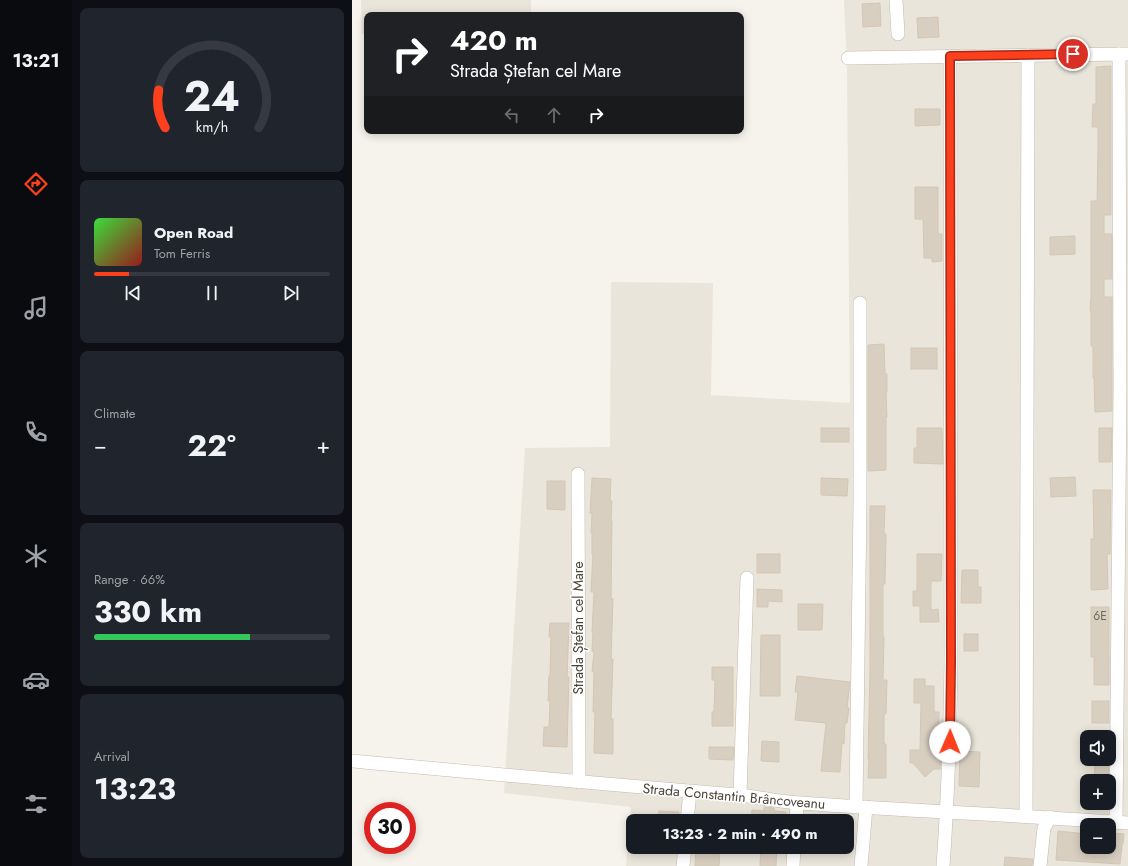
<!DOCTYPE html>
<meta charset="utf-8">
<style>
:root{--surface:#171b24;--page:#20242c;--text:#f1f3f6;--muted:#9ea1a6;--line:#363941;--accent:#fc3f1d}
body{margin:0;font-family:Jost,sans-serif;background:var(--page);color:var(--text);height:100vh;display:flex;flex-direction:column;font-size:15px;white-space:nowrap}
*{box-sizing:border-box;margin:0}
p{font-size:13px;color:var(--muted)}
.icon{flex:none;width:22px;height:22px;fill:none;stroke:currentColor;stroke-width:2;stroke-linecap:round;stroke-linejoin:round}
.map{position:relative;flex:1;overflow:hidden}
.sheet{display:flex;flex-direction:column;gap:8px;padding:8px;background:#0d0f14;width:280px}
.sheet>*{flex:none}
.guide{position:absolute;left:12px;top:12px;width:380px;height:122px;border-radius:8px;box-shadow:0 2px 10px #0003;background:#202124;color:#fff;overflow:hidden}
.fabs{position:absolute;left:728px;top:730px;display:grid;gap:8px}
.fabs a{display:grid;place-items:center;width:36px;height:36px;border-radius:8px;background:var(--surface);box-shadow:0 2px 10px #0003;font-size:20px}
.speed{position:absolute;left:12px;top:802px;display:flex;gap:8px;font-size:20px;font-weight:700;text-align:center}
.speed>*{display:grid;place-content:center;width:52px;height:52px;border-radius:50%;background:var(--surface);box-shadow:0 2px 10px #0003;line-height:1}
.speed .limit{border:6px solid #d22;background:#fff;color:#111}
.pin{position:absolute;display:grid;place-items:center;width:34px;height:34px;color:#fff;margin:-17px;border:2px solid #fff;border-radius:50%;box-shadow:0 1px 4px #0007}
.me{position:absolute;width:44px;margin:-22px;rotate:1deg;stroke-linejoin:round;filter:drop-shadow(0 0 3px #0008)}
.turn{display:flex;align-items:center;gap:14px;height:84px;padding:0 20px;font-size:18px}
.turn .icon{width:52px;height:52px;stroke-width:2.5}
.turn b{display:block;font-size:28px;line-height:34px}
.lanes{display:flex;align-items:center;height:38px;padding:0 20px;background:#0003;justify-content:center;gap:20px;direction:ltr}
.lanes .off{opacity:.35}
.big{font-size:30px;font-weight:700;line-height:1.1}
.sheet .tile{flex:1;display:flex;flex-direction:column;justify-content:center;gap:6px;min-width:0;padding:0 14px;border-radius:8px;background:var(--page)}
.sheet .dial{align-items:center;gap:0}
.dial svg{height:104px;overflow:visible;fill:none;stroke:var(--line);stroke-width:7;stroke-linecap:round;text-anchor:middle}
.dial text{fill:var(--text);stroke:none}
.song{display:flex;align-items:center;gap:12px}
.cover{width:48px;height:48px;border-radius:6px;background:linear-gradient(135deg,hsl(120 70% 55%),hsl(0 70% 35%))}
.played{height:4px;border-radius:2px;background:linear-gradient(90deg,var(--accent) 15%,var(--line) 15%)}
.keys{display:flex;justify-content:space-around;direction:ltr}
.heat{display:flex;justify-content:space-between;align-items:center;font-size:22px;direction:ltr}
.charge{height:6px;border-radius:3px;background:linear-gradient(90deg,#34c759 66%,var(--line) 0)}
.trip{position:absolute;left:274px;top:814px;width:228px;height:40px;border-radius:8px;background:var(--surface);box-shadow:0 2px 10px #0003;font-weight:700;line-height:40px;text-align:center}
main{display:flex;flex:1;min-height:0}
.menu{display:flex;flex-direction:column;width:72px;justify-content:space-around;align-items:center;background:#090b0e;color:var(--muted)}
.menu .icon{width:28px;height:28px}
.menu .active{color:var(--accent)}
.menu b{font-size:18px;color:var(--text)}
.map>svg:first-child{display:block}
.residential{fill:#eae5da;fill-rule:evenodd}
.building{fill:#d8cfc1;stroke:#d3c7b4}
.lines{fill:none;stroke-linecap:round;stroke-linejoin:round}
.street-casing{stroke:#c2bbae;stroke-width:14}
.street{stroke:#fff;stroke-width:13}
.route-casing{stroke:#a42913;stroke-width:10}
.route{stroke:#fc3f1d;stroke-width:7}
.labels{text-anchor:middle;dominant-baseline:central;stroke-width:3;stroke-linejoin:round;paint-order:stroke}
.number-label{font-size:12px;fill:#6e675b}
.street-label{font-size:14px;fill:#4b4439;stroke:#fff}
</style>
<main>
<nav class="menu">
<b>13:21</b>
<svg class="icon active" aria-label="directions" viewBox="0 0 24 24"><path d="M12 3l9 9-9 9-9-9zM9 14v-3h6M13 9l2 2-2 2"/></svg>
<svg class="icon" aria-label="music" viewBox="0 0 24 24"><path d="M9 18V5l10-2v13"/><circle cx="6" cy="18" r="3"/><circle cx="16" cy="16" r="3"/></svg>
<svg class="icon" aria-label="phone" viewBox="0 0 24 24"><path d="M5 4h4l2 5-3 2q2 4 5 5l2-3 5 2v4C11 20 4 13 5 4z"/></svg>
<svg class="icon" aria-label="climate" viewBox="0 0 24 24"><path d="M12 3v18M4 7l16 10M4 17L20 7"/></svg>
<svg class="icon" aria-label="car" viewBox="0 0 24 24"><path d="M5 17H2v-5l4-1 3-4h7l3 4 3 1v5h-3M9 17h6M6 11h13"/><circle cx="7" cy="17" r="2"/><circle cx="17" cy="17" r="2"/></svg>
<svg class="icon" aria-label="filters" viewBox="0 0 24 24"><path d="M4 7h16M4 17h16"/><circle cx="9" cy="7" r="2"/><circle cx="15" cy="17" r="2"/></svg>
</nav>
<section class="sheet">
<div class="tile dial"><svg viewBox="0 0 100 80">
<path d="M14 69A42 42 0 1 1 86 69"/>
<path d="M14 69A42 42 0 0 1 9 40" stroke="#fc3f1d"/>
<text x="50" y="56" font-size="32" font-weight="700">24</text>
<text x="50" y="72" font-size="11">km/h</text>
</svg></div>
<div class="tile">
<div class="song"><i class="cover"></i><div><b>Open Road</b><p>Tom Ferris</p></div></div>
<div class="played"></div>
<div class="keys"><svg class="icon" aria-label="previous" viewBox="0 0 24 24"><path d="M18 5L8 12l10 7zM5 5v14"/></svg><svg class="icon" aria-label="pause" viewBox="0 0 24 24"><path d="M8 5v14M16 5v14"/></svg><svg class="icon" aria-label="next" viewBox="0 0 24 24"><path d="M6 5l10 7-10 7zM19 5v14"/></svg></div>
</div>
<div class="tile"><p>Climate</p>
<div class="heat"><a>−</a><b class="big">22°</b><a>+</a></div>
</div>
<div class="tile"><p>Range · 66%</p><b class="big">330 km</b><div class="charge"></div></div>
<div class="tile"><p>Arrival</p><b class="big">13:23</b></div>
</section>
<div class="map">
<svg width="776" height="866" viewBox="0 0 776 866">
<rect width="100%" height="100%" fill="#f6f3ec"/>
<g class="residential">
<polygon points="9,0 179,0 179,15 15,15 15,34 10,34"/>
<path d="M492 0H776V866H274L279 807 152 793 173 448 258 447 259 282 361 283 359 395 498 403 495 72ZM735 737H757V759H735ZM735 781H757V803H735ZM281 821H495V847H281ZM735 825H757V847H735Z"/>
</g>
<g class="building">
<polygon points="528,3 529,26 511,27 510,4"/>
<polygon points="586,17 587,37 566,38 565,18"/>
<polygon points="759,66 759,215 752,215 752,234 760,234 760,279 752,279 752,297 760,297 760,411 743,412 742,378 741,378 741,346 739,346 739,311 738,311 739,297 739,201 745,201 746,151 746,127 740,127 741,104 744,104 744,67"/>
<polygon points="563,109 588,109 588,125 563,126"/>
<polygon points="563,187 586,187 586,234 590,234 590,261 580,262 580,258 572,258 571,219 563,219"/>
<polygon points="723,236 723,254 698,255 698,237"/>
<polygon points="532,344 533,374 535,374 535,392 534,392 535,417 534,417 534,470 516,471 516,345"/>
<rect x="559" y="348" width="26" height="21"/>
<rect x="469" y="428" width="28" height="14"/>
<polygon points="565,428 590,428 591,464 562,463 562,448 565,448"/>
<polygon points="747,428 760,428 759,462 747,462"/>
<polygon points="723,477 724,496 699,497 698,478"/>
<polygon points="240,478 259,479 258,501 260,501 259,521 260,521 259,599 261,599 259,659 261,659 259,719 261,719 261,754 242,753 243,712 241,712 242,672 240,671 242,652 240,651 241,632 240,632 242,592 239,592 241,554 240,554 240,533 239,533 240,513 238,513"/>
<polygon points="469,478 496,479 495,496 469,495"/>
<polygon points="195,481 213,481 213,510 195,509"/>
<polygon points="741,490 759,490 758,554 755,554 756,589 739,590 739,539 742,539"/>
<polygon points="518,506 533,506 532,534 534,534 533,584 531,584 531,637 532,637 531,680 535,680 534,714 532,714 532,744 534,744 534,778 516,778 517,759 516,759 518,670"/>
<rect x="405" y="554" width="23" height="19"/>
<polygon points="565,554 590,554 589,581 579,581 579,610 586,609 587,622 568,622 568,606 561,606 561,591 565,591"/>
<polygon points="610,570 626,570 626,587 629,587 629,603 609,603"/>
<polygon points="405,589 430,590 430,602 416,601 416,607 405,607"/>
<polygon points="446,604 471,604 470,630 446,630"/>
<polygon points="739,607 757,607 757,685 742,685 742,657 739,657"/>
<polygon points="198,623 217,623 215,677 217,677 215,747 191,746 192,727 197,727 198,701 196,701 197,676 198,676 199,637 197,637"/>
<rect x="612" y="634" width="14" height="17"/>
<polygon points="409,635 428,635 428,696 408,696"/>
<polygon points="360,667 381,667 381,726 360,726 360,712 362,712 363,680 360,680"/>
<polygon points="445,676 498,682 495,708 497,708 495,723 493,723 492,744 490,743 488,772 469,771 474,723 443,720 446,692 443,692"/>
<polygon points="562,679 573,679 573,686 582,686 582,712 587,712 586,751 589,751 588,769 582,769 573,777 561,763 558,763 558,750 568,750 569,703 562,703"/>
<rect x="740" y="701" width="17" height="22"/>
<polygon points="410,741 427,742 427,762 409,761"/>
<polygon points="357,747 382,747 381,760 357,759"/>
<polygon points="608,751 628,752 627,787 607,786"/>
<polygon points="743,762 757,762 756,781 742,781"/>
<polygon points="412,807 422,808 422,811 434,812 433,821 399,821 400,810 412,811"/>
<polygon points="307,811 327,812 326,821 306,821"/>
<polygon points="706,831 735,834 735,847 757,847 757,833 772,834 771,844 770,844 768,864 704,860"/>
<polygon points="409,847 425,847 424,866 408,866"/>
<polygon points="344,849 368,850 367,866 343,866"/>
<polygon points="653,857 681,859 680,866 652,866"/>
</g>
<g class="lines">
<g class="street-casing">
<g id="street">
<polyline points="544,0 546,34"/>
<polyline points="496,58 776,54"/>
<polyline points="226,474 227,782"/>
<path d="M0 761C129 773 257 785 386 795 407 797 427 802 448 803 557 811 667 815 776 823"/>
<polyline points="388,795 395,578"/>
<polyline points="504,806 508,503 508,303"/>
<polyline points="674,816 676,55"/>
<polyline points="335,821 338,792"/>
<polyline points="444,821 445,803"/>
<polyline points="764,822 768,388 767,54"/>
<polyline points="331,866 333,847"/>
<polyline points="441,866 442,847"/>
<polyline points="509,866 514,807"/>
<path d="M591 866C596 798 598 731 599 663L598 56"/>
<polyline points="688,866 692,828 698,817"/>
</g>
</g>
<use href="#street" class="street"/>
</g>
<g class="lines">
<g class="route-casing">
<polyline id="route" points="598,742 599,662 598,56 721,54"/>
</g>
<use href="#route" class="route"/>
</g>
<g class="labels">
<g class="number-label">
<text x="748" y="616">6E</text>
</g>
<g class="street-label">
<text transform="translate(226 628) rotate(-90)">Strada Ștefan cel Mare</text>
<text transform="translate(382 796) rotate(5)">Strada Constantin Brâncoveanu</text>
</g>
</g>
</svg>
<div class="fabs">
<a><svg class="icon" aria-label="sound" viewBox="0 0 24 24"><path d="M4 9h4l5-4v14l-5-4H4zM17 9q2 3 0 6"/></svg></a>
<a>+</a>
<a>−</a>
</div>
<div class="speed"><div class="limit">30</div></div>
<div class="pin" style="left:721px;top:54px;background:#d93025"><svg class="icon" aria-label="arrive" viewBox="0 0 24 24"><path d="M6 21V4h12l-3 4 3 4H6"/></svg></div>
<svg class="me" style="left:598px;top:742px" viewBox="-20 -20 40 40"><circle r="19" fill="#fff"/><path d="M0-13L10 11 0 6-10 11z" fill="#fc3f1d"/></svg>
<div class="trip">13:23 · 2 min · 490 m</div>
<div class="guide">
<div class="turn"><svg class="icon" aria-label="right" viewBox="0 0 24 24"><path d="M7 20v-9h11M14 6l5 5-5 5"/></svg><div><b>420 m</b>Strada Ștefan cel Mare</div></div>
<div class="lanes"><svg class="icon off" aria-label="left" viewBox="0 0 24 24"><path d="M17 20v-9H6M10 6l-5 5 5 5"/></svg><svg class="icon off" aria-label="ahead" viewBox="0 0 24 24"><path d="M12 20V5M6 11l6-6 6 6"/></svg><svg class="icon" aria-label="right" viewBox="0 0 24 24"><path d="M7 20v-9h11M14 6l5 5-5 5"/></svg></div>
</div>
</div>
</main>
